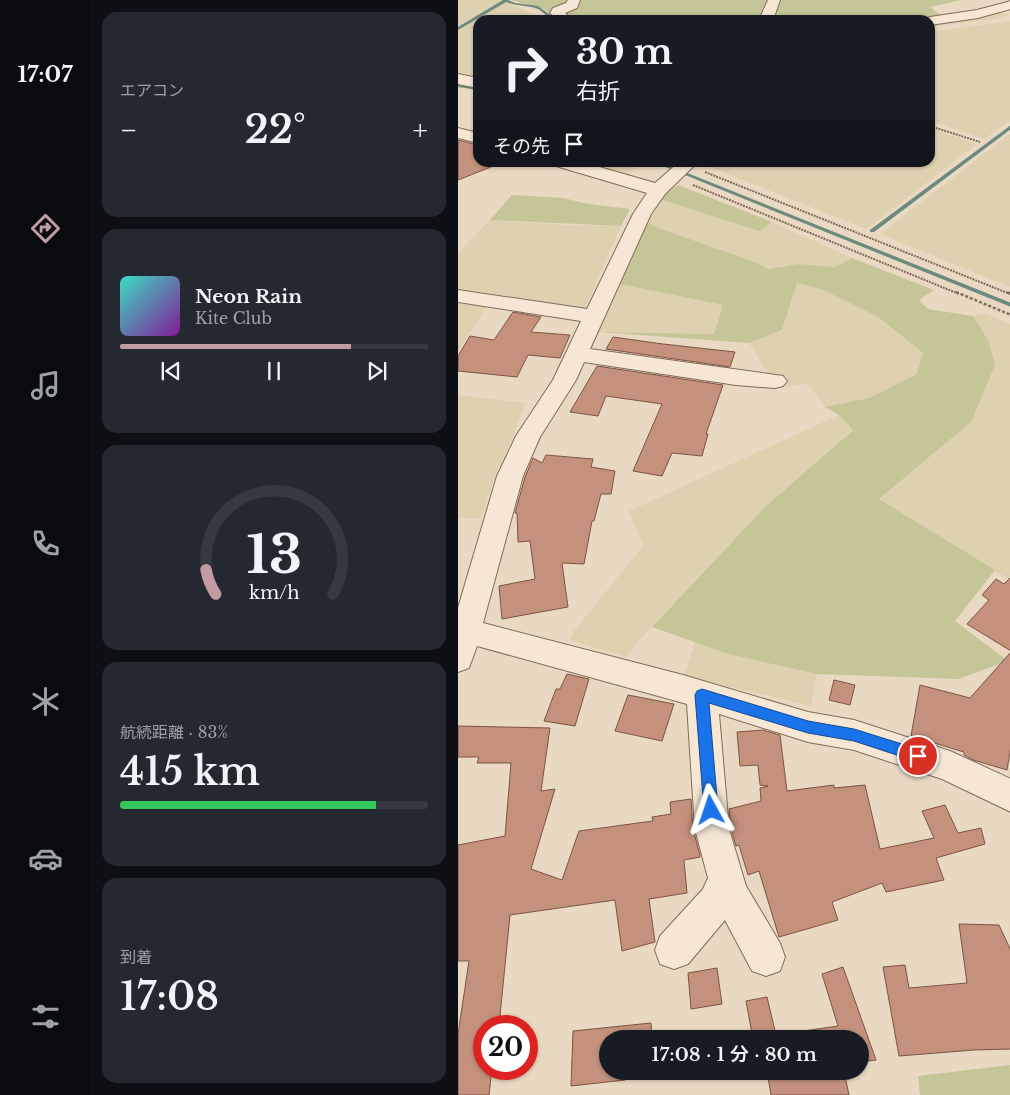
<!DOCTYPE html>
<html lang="ja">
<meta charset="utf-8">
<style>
:root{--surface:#171b24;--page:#242831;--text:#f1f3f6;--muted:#9ea1a6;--line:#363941;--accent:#c39ca3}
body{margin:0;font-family:"Libre Baskerville","Noto Sans JP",serif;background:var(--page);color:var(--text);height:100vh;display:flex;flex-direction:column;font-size:19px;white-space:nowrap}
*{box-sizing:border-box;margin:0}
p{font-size:16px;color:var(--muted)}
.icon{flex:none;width:28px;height:28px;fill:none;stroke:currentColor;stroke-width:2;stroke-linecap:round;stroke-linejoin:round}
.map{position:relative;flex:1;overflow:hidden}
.details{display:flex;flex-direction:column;gap:12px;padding:12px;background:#0d0f14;width:368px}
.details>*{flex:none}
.hud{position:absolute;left:15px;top:15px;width:462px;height:152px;border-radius:15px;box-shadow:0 1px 4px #0004;background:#171b24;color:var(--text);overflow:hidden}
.speed{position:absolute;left:15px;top:1015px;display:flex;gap:10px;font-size:25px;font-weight:700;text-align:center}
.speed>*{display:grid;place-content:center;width:65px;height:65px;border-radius:50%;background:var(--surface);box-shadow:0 1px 4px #0004;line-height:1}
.speed .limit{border:8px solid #d22;background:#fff;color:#111}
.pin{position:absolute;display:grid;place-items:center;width:42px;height:42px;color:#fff;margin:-21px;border:2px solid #fff;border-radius:50%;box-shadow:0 1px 5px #0007}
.me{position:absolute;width:55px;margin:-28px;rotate:355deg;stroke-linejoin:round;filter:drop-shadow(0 0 4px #0008)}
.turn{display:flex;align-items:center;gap:18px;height:105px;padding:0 20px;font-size:22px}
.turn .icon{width:65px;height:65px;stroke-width:2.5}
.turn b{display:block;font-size:35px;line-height:42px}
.then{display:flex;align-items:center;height:48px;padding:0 20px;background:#0003;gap:10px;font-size:19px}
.big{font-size:38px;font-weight:600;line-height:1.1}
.details .widget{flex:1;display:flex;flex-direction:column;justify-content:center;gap:8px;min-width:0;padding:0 18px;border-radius:15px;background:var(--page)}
.details .dial{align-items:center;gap:0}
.dial svg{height:130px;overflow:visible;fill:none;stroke:var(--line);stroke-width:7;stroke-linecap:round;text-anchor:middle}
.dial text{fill:var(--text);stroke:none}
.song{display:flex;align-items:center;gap:15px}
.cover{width:60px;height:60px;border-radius:8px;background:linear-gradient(135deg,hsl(170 70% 55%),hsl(290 70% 35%))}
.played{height:5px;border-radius:2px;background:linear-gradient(90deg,var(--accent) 75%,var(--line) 75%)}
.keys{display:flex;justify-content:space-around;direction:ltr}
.heat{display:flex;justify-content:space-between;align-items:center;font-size:28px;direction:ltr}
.charge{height:8px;border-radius:4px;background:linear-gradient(90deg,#34c759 83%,var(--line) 0)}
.trip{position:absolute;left:141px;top:1030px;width:270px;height:50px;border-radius:25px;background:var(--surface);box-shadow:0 1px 4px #0004;font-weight:600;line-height:50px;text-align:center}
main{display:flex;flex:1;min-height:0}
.menu{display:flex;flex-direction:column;width:90px;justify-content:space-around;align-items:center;background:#090b0e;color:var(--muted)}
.menu .icon{width:35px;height:35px}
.menu .on{color:var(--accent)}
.menu b{font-size:22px;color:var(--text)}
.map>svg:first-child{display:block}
.farmland{fill:#ded1b0}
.green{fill:#c6c597}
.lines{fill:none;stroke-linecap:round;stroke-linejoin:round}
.stream{fill:#6c897e;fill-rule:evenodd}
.building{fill:#c3917c;stroke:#7d5444}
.minor-casing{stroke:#816b5b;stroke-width:2}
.path-far1{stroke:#816b5b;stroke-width:2;stroke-dasharray:2 1;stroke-linecap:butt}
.path{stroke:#816b5b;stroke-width:2.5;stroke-dasharray:3 2;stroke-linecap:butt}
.minor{fill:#f5e7d4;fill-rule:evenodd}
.route{fill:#1a73e8;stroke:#114b97}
</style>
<main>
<nav class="menu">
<b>17:07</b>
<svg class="icon on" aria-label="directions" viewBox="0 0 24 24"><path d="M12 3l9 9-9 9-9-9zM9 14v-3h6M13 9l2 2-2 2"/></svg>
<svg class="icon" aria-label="music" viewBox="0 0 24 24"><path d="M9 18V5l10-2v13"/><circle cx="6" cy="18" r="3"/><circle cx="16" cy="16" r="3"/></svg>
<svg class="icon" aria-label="phone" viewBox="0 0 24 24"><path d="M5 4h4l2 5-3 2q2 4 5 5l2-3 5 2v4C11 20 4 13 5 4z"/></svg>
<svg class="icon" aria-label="climate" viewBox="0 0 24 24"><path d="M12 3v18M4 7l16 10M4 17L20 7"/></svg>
<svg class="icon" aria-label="car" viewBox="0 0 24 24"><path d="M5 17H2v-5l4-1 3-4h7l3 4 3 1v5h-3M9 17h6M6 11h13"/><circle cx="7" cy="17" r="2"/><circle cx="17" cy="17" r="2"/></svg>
<svg class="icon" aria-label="filters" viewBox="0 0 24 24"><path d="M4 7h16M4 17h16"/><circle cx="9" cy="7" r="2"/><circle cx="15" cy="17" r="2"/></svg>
</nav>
<section class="details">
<div class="widget"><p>エアコン</p>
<div class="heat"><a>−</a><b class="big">22°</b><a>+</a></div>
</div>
<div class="widget">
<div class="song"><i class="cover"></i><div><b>Neon Rain</b><p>Kite Club</p></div></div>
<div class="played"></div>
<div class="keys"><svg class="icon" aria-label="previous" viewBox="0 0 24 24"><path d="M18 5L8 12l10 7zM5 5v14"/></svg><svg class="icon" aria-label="pause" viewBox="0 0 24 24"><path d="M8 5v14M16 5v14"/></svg><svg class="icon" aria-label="next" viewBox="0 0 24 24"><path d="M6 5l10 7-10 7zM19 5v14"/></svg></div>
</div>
<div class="widget dial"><svg viewBox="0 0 100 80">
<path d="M14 69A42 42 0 1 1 86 69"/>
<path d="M14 69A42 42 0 0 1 8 54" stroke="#c39ca3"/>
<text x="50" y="56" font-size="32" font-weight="700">13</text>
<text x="50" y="72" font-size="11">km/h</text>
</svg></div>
<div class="widget"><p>航続距離 · 83%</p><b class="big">415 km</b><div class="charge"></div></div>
<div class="widget"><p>到着</p><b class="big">17:08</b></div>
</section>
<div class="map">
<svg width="553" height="1095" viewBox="0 0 553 1095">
<rect width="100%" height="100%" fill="#e9d9c2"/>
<g class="farmland">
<polygon points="0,0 41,0 90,20 20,20 20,80 0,76"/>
<polygon points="540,12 552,15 536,19 473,27 473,23"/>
<polygon points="552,21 552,120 527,139 473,121 473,32"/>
<polygon points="473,128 519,144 408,229 242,163 472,162"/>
<polygon points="552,134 552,287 422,234"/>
<polygon points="123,163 169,163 180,168 165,175"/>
<polygon points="201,199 301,231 314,222 394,258 377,267 340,264 310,269 297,262 199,228 187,221"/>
<polygon points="32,220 110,225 163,226 127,308 0,289 0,253"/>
<polygon points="339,283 363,289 420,317 465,353 460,374 411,398 367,407 349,383 319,388 291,343 324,330"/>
<polygon points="162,284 265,305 256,334 141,332"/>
<polygon points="0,301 29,306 0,352"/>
<polygon points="526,313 552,324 552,580 421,499 513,422 530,340 515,316"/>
<polygon points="0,395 67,403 56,434 39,471 23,518 0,518"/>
<polygon points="381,415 395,429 307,507 183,638 168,657 112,640 115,632 185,546 171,511"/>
<polygon points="237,641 270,654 359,674 353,706 226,676"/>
</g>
<g class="green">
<polygon points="52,0 504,0 472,7 484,16 459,20 99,20 86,9"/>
<polygon points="220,185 314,222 301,231 201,199"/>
<polygon points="54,195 105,198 131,204 172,209 163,226 32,220"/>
<polygon points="187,221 200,228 297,262 310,269 340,264 377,267 394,258 476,290 461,300 470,309 515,316 530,340 537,365 513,422 421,499 537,570 497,621 550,661 500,679 359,674 270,654 194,627 307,507 395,430 381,415 367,407 411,398 459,374 465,353 420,317 363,289 339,283 324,330 291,343 141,332 256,334 265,305 162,284"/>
<polygon points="552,1065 552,1095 462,1095 460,1076"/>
</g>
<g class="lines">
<g class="stream">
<path d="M45 0H50L57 3 80 6 99 20C90 20 85 10 77 8 67 5 57 6 48 2L0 30V27Z"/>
<polygon points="0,85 20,88 20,90 0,87"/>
<polygon points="553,125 553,129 416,232 412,232 412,230"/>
<polygon points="195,162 202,162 553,303 553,307"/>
</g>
</g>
<g class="building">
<polygon points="0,140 20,145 20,162 43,163 0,180"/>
<polygon points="55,312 83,317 73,332 112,335 102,358 70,355 59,377 0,371 0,356 12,336 36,340"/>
<polygon points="155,337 205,344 277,352 272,367 148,349"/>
<polygon points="139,366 265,385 248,434 250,434 244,456 214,453 204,476 175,471 204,404 148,396 140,416 112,412"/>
<polygon points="88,455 135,459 133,467 157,471 153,494 143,494 136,521 134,521 126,564 104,563 110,607 44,619 41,586 77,579 72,541 60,542 59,513 57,513 67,477 75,458 84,463"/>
<polygon points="553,577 553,651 509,624 531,600 524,595 538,579 546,584"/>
<polygon points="553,652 553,746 549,770 515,760 506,755 506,752 453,736 462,685 512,698"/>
<polygon points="109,674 131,679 117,726 86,721 98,689 102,689"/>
<polygon points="376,680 397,685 392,705 371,700"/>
<polygon points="170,695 216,704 204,741 157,731"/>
<polygon points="0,726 92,728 83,791 97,789 73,869 104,880 121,831 195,821 194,817 213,814 212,802 233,799 235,829 242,855 242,857 226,860 229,893 191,899 197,942 164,951 157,900 52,915 41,1026 26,1026 26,1069 34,1069 31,1095 0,1095 0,1034 11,961 0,961 0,845 47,836 53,763 19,763 21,757 0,757"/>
<polygon points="305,730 322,735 329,791 376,785 376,788 407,785 422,849 476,838 464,811 487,805 500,833 523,828 527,844 478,858 486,880 428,892 424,883 374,902 380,920 321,937 301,871 290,875 281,845 278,846 273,829 271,809 303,801 302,788 310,786 302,785 300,765 282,766 279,732"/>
<polygon points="501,924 541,925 553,951 553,1049 516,1050 441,1056 425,967 447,965 451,988 509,983"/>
<polygon points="385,967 418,1060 402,1062 402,1039 295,1039 288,1001 309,997 318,1035 380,1026 364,974"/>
<polygon points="259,968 264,1004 233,1009 230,973"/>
<polygon points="193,1023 194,1039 150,1039 150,1071 195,1072 167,1075 167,1080 113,1086 115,1031"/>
<polygon points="309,1071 386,1071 391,1095 313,1095"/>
</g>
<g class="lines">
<g class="minor-casing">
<g id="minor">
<polygon points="110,0 122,0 119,8 107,13 115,20 100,20 92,13 95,8 108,3"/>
<polygon points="310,0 322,0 315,20 301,20"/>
<polygon points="553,1 553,9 520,18 472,25 472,20 466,20 472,17 519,10"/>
<polygon points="0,74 20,78 20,88 0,84"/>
<polygon points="0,128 20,133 20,143 0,138"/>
<polygon points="96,162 124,162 197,183 221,162 240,162 207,194 193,214 132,349 325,376 329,381 325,386 317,388 278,385 126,362 118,380 82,437 65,476 25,623 225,675 350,712 396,720 492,751 553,779 553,812 484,779 396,750 350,742 261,714 271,829 288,886 322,943 327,957 322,971 308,976 294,971 267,920 230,964 216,969 202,964 197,950 202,936 245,889 250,878 237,829 229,704 19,646 11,668 0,672 0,608 39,476 58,436 95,380 123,321 0,302 0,290 129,309 175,214 189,193 98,166"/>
</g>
</g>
<g class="path-far1">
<polyline points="472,126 522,142"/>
<polyline points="247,172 552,294"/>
<polyline points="235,185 501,294"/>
</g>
<g class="path">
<polyline points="498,292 553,315"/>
<polyline points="549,292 553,294"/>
</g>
<use href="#minor" class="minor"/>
</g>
<polygon class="route" points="244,689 350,721 396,729 460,749 465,751 467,756 465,760 460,762 396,741 350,733 251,703 260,810 258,815 253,817 248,815 246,810 237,695 239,691"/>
</svg>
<div class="speed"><div class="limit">20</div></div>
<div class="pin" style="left:460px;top:756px;background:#d93025"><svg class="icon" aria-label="arrive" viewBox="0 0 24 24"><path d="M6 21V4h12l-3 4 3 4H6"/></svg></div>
<svg class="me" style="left:253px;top:810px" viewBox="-20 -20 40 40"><path d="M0-17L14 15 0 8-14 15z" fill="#1a73e8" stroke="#fff" stroke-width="4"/></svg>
<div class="trip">17:08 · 1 分 · 80 m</div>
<div class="hud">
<div class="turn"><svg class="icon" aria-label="right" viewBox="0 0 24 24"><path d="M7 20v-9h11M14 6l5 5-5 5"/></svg><div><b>30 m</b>右折</div></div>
<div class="then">その先<svg class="icon" aria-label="arrive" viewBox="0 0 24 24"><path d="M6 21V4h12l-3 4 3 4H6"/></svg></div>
</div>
</div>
</main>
